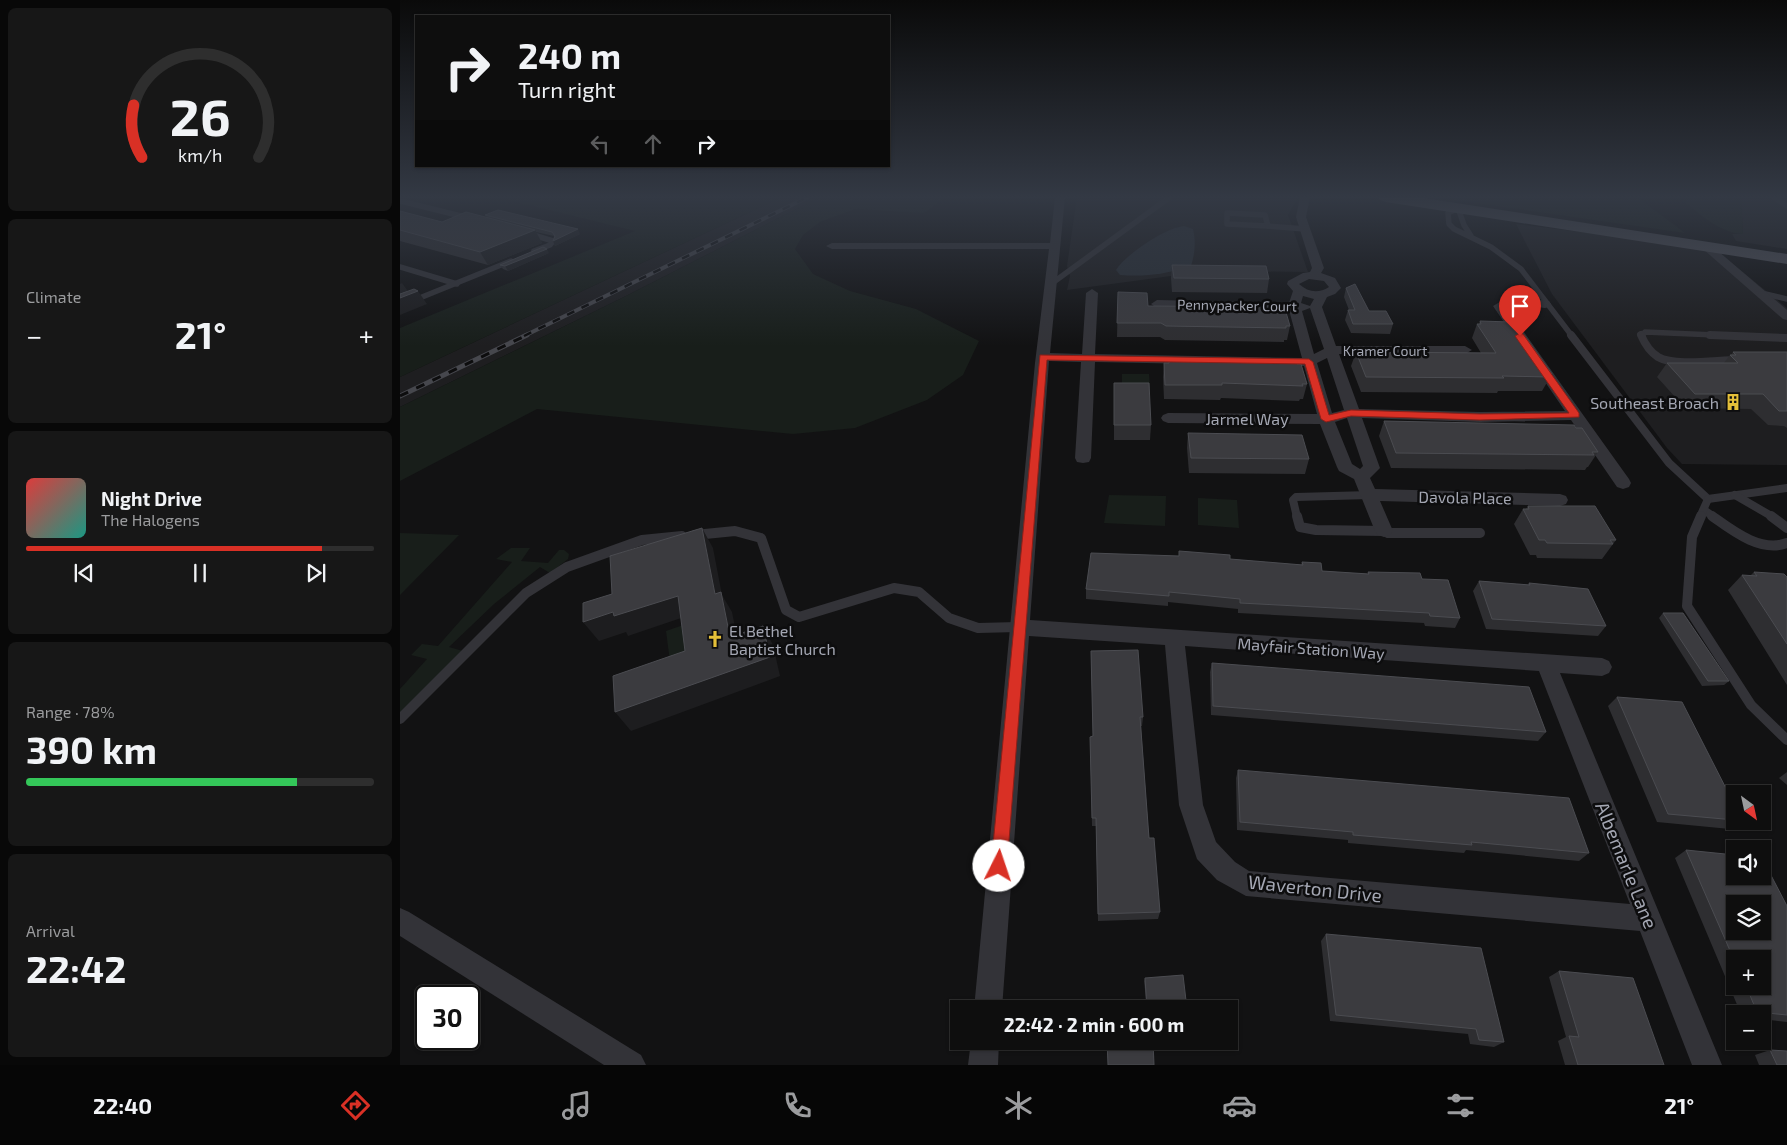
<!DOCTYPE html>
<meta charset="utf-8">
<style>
:root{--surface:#0e0e0e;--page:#171717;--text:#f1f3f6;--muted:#9b9c9e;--line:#2e2e2e;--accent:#d93025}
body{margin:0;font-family:"Exo 2",sans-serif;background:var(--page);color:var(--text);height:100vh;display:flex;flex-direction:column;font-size:19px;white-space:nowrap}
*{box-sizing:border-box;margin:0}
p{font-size:16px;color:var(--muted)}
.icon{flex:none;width:28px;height:28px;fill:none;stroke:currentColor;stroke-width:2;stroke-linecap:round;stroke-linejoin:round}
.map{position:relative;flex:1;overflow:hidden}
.details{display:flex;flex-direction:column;gap:8px;padding:8px;background:#080808;width:400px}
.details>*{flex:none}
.top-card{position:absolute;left:15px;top:15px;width:475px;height:152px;border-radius:0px;box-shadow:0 1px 4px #0004,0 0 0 1px var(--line);background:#0e0e0e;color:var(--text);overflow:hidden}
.needle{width:32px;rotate:147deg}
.controls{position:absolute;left:1326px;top:785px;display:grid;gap:10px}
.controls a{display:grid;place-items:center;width:45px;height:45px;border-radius:0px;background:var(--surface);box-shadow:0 1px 4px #0004,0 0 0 1px var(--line);font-size:25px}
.speed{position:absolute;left:15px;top:985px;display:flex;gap:10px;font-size:25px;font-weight:700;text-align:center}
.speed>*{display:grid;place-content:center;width:65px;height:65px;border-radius:50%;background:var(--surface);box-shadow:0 1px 4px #0004,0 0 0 1px var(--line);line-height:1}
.speed .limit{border:2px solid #111;border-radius:8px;background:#fff;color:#111}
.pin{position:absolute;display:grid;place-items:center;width:42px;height:42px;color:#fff;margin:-51px -21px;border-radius:50% 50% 50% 0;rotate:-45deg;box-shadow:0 0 5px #0007}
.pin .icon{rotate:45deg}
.me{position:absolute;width:55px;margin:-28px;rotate:4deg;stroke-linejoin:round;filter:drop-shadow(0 0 4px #0008)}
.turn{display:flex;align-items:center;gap:18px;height:105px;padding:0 20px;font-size:22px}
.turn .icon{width:65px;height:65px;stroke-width:2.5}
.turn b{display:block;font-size:35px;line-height:42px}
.lanes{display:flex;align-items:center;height:48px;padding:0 20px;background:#0003;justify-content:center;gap:25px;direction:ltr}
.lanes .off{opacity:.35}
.big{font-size:38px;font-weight:700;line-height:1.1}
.details .widget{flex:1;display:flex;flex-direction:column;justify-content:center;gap:8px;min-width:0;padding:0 18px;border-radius:8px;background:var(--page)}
.details .dial{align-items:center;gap:0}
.dial svg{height:130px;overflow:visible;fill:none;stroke:var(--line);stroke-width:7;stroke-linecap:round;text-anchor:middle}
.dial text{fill:var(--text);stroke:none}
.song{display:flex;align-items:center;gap:15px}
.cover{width:60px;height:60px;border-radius:8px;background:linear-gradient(135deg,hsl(0 70% 55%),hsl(170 70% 35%))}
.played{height:5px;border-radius:2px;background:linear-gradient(90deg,var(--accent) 85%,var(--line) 85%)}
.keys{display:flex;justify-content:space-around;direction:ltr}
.heat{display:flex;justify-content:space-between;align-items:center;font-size:28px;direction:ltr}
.charge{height:8px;border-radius:4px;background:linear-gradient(90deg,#34c759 78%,var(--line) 0)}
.trip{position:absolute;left:550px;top:1000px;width:288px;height:50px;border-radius:0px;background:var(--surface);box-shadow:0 1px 4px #0004,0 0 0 1px var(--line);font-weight:700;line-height:50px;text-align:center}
.tabs{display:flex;height:80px;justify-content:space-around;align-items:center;background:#060606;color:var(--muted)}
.tabs .icon{width:35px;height:35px}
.tabs .current{color:var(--accent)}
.tabs b{font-size:22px;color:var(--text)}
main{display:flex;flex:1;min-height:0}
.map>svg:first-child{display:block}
.built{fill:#1e1e20}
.green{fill:#181e1a}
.water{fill:#292f36}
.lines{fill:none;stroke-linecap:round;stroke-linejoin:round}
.service-far2{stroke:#333338;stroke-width:5.5}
.service-far1{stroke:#333338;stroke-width:8}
.service{stroke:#333338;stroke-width:10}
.minor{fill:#333338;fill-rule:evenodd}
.primary{fill:#4f5057;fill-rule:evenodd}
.rail-far1-casing{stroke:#46474d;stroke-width:4}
.rail-casing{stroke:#46474d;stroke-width:5}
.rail-far1{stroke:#0d0d0e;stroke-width:2.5;stroke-dasharray:8;stroke-linecap:butt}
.rail{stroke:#0d0d0e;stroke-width:3;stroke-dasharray:9;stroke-linecap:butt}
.wall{fill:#2e2e31;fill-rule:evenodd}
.shaded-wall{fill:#1d1d1f}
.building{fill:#3b3b3f;stroke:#4b4c51;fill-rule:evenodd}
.route{fill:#d93025;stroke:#8d1f18}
.labels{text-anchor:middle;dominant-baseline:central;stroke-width:5;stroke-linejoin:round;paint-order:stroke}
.far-street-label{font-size:14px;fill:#a4a7b3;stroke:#0d0d0e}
.poi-label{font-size:16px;fill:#a4a7b3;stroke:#0d0d0e;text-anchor:end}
.street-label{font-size:16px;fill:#a4a7b3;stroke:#0d0d0e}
.near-street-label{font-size:19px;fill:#a4a7b3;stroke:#0d0d0e}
</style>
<main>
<section class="details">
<div class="widget dial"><svg viewBox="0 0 100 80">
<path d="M14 69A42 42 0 1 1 86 69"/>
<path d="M14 69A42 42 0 0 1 9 37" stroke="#d93025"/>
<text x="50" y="56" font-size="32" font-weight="700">26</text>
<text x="50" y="72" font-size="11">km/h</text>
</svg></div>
<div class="widget"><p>Climate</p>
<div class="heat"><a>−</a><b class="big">21°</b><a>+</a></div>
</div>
<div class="widget">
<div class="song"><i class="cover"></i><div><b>Night Drive</b><p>The Halogens</p></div></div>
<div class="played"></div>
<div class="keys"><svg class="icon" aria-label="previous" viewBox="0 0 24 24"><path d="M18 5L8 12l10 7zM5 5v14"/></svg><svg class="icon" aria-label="pause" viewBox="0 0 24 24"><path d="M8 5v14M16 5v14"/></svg><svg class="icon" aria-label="next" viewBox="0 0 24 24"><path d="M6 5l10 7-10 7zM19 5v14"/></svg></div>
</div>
<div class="widget"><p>Range · 78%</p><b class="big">390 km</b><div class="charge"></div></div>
<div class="widget"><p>Arrival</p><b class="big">22:42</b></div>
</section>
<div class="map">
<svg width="1387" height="1065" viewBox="0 0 1387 1065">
<rect width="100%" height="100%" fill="#121213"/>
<g class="built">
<polygon points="382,197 420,197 226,296 0,407 0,377"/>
<polygon points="677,197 898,197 888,215 908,272 808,271 667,290 670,276 667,266"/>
<polygon points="1341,197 1387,197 1387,249 1336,241 1332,234 1343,234"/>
<polygon points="1116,224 1313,248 1387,308 1387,465 1282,464 1267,448 1152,294"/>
</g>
<g class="green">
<polygon points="96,197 382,197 0,377 0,328 235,231"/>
<polygon points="420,197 546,197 524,213 455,209 420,222 403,235 395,249 413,274 450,291 516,309 579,341 563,375 527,400 455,428 393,434 137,409 0,481 0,407 226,296"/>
<polygon points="1033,197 1237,197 1285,233"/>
<path d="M1285 197H1341L1343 234C1321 233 1302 216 1286 203Z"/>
<polygon points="722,374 749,374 750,388 722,388"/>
<polygon points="709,495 766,496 765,526 704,523"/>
<polygon points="798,498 837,500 839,528 798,525"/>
<polygon points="0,533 59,535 0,595"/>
<polygon points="111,548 130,548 121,561 148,563 159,550 164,550 169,554 168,559 150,573 140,567 94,604 49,647 63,651 0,716 0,689 27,659 11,655 22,644 38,646 112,562 96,559"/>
<polygon points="289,623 296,669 272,677 266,631"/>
</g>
<path class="water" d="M784 226 793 229C796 242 795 253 791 266 767 274 745 277 720 275L716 270C726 254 765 228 784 226Z"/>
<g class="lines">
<g class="service-far2">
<polyline points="1374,197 1387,206"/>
<polyline points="0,201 69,218"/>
<polygon points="827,213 865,215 868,226 827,224"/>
<polyline points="868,226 905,229"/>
<polyline points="130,234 153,241 150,245 134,251"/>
<polyline points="1071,236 1064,225 1058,208 1048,213 1049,224 1054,229 1091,247 1121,269 1172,336"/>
<polyline points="0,267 57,284"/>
<polyline points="651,284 770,197"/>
<polyline points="1361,293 1387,299"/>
<polyline points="0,306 111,261"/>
<polyline points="1242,336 1245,332 1339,336"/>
</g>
<g class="service-far1">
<polyline points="1171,335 1269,463 1308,499 1387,488"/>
<path d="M1241 335C1244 342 1250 352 1258 357 1275 367 1317 360 1337 360"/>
<polyline points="1310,335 1387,338"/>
<polyline points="1335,495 1373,517"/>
<polyline points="1304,510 1314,517"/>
<polyline points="897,517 893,500 896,497 970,495"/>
<polyline points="1300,517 1308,499"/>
</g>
<g class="service">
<polyline points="897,516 900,527 916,530 984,531 988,533 1080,533"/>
<polyline points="1301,516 1292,537 1287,606 1351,705 1387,740"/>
<path d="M1312 516C1333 531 1361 553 1387 543"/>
<polyline points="1371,516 1387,528"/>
<polyline points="295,535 335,531 361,538 386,610 399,617 494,588 519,592 549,618 578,628 619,627"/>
<polyline points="0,719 126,593 167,567 242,540 282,536"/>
</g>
<g class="minor">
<path d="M655 197H665L650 353 682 354 686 293 692 289 698 293 695 354 902 358 889 310 757 308 751 304 757 300 889 303 893 291 887 284 888 281 903 273 910 272 912 268 896 217 900 197H910L906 217 924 268 921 273 935 278 941 288 935 294 927 297 922 307 936 346H1065L1072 350 1065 354H939L959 409 1080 412 1165 411 1093 306 1110 296 1149 301 1151 304 1149 307 1145 308 1112 304 1106 307 1229 479 1231 483 1229 487 1223 489 1217 487 1171 420 1080 422 962 418 980 468 970 478 975 489 1160 494 1166 496 1168 500 1166 504 1160 506 980 501 993 531 990 535 984 537 978 535 975 531 954 479 939 471 937 467 920 424 768 423 763 421 761 418 763 415 768 413 917 414 904 366 695 362 691 458 689 462 683 463 677 462 675 458 681 362 649 361 630 620 1202 658 1209 661 1212 667 1209 673 1202 676 1160 673 1322 1065H1292L1240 931 846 896 817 880 797 859 779 805 765 645 629 636 602 1009H574L635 363 649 249H432L426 246 432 243H650ZM909 279 924 281 929 287C918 294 908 292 899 284ZM903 296 914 299 910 306 901 303ZM910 308 924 349 914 354 902 311ZM927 358 944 410 932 413 917 363ZM947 418 963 466 960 469 952 464 935 422ZM785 646 1139 671 1230 904 849 871 835 862 816 842 803 805Z"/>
<polygon points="1307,244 1311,245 1387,310 1387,320 1383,319 1303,249 1301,247 1303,245"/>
<polygon points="0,908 9,912 241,1055 246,1065 204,1065 0,936"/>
<polygon points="571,1041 599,1041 598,1065 568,1065"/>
</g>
<polygon class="primary" points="978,197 1017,197 1387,254 1387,264 986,202 980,200"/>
<g class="rail-far1-casing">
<polyline id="rail-far1" points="124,336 408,197"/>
</g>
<g class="rail-casing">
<polyline id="rail" points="0,396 127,335"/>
</g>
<use href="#rail-far1" class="rail-far1"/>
<use href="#rail" class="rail"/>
</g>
<g class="wall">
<polygon points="0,211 42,222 87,218 85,215 180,234 155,246 153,241 154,236 136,232 142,243 88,265 0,241"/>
<polygon points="149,253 108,271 103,269 100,265"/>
<polygon points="772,265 869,279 867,293 772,292 771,278"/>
<polygon points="946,288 969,311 993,324 990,334 951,333 945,320 948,310 949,310 944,297"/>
<polygon points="718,292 748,306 890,326 887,340 884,340 884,342 765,340 760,337 717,337"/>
<polygon points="1080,321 1152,374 1142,391 1098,391 1097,393 961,392 951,366 956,352 1081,353 1072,338 1077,324 1079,324"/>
<polygon points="1333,352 1387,352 1387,428 1384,426 1368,425 1351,409 1285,408 1257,377 1267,363 1324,363 1330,355 1331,355"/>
<polygon points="764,363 907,384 903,399 900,399 899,401 821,398 820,400 764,399 763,377"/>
<polygon points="714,383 751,425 750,440 714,440"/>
<polygon points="984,421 1176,428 1198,452 1188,467 1187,467 1185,470 991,468 979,436"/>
<polygon points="788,433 909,459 905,474 789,473 787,448"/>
<polygon points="1128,506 1216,540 1202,559 1137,558 1136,555 1130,555 1114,524 1123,509 1126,509"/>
<polygon points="830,559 901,565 902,562 922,571 968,574 968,572 1022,579 1060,618 1055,628 1025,626 1024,623 838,613 838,609 768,602 768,606 686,599 686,589"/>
<polygon points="1354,572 1387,577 1387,685 1328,590 1342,575 1350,576"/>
<polygon points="1079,581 1128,585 1129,583 1206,626 1198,636 1086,629 1073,591"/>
<polygon points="1263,613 1329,681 1324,685 1302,686 1259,618"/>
<polygon points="691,651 743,717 742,726 741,726 749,838 760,912 758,919 698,921 696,826 692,826 690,737 693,737"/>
<polygon points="812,663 1146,732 1138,741 811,715 810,672"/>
<polygon points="1217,697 1335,806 1335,821 1341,821 1330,829 1257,822 1208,706"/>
<polygon points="838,770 1189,853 1179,861 1066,850 1064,853 948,843 948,840 837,830 836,778"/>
<polygon points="1387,772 1387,785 1379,778"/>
<path d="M1286 850 1387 906V1022L1362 1019V1014H1341L1275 858ZM1335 959 1362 986H1335Z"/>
<polygon points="926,934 1104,1042 1094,1047 1070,1044 1068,1034 930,1021 921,941"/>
<polygon points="1159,971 1264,1065 1165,1065 1158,1041 1166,1037 1149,977"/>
<polygon points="745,978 787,1009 747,1009 744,981"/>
<polygon points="1370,1050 1387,1065 1359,1065 1355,1055"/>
</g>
<g class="shaded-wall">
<polygon points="178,229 180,234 155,246 153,241"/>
<polygon points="135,230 142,243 88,265 80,252"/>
<polygon points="147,249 149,253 108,271 105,266"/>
<polygon points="2,283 10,294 18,291 27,304 0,315 0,284"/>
<polygon points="302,528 313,548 322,595 332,612 341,657 330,637 315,594"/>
<polygon points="278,596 290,615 228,636 226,632 199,641 183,622 213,612"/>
<polygon points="363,626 373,645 380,676 231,731 215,712"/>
</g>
<g class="building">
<polygon points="98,210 178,229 153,241 155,236 152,232 85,215"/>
<polygon points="0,211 42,222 66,212 135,230 80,252 0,230"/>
<polygon points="143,247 147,249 105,266 100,265"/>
<polygon points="772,265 866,266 869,279 774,278"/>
<polygon points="955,284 969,311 986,311 993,324 953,324 948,310 955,310 946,288"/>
<polygon points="14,289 18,291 0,298 0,294"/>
<polygon points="718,292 747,293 748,306 881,307 885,309 890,326 886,326 886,328 766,326 761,323 717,323"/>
<polygon points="1080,321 1111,322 1116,324 1152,374 1148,374 1150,377 1102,376 1104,378 966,377 956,352 1096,353 1077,324 1081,324"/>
<polygon points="1333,352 1387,352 1387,411 1379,411 1363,394 1295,394 1267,363 1338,363 1330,355 1336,355"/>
<polygon points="769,361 896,362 897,364 901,364 907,384 902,384 903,386 822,383 822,385 765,385 764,363 769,363"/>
<polygon points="714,383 749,383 751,425 714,425"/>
<polygon points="984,421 1174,425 1176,428 1182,428 1198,452 1192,452 1194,455 996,453"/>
<polygon points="788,433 902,435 909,459 791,458"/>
<polygon points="1128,506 1195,506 1216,540 1210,540 1213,544 1147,543 1145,540 1139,540 1123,509 1129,509"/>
<polygon points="302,528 315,594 321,592 330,637 363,626 370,657 215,712 213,676 285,651 278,596 214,616 213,612 183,622 183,603 212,594 210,556"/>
<polygon points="779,551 830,555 830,559 903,565 902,562 921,563 922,571 969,574 968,572 1020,573 1022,579 1048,580 1060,618 1030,616 1029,613 840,603 840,599 769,592 769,596 686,589 691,553 779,556"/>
<polygon points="1354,572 1384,574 1387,577 1387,644 1342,575 1357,576"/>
<polygon points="1079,581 1130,585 1129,583 1188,589 1206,626 1092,619"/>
<polygon points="1263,613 1283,613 1329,681 1308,681"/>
<polygon points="738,650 743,717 740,717 749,838 754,838 760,912 698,914 696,818 692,818 690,737 693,736 691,651"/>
<polygon points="812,663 1129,687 1146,732 813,706"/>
<polygon points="1217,697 1282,702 1335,806 1335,820 1268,814"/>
<polygon points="838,770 1169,798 1189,853 1071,842 1072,845 953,835 953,832 840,822"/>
<path d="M1286 850 1335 855V876H1362V858L1387 906V1015L1357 1012 1346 986H1362V959H1335V962ZM1335 904H1362V931H1335Z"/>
<polygon points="926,934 1081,948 1104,1042 1079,1040 1076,1029 936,1015"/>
<polygon points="1159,971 1233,978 1264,1065 1178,1065 1169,1036 1179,1037"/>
<polygon points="783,975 787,1009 747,1009 745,978"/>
<polygon points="707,1041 753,1041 754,1065 708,1065"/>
<polygon points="1370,1050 1387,1051 1387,1065 1377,1065"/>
</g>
<linearGradient id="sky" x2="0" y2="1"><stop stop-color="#0a0a0a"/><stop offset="0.57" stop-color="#333944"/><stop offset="1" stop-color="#333944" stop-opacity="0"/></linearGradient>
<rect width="1387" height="346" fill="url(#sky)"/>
<polygon class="route" points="1120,333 1123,334 1179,413 1179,417 1080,420 951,416 926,422 921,419 905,364 647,360 607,866 605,872 599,874 593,872 591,866 640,355 909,359 913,362 929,415 951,410 1080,414 1169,413 1115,336"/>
<defs>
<g id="building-bare" transform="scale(1.35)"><path d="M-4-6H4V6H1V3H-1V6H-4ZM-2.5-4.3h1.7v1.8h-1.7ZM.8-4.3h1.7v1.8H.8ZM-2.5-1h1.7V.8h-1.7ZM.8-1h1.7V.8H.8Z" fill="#e4bf39" stroke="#0d0d0e" stroke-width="2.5" paint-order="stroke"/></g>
<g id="church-bare" transform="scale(1.35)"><path d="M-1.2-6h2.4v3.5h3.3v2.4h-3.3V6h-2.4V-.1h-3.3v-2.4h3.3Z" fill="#e4bf39" stroke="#0d0d0e" stroke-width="2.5" paint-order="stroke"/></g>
</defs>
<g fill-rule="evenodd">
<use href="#building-bare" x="1333" y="402"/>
<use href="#church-bare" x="315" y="639"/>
</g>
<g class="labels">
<g class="far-street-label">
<text transform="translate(837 305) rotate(1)">Pennypacker Court</text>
<text x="985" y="350">Kramer Court</text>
</g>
<g class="poi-label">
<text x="1319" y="402">Southeast Broach</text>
<text x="329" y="630" text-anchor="start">El Bethel<tspan x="329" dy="18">Baptist Church</tspan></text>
</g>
<g class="street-label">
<text x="847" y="418">Jarmel Way</text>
<text transform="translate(1065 497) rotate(1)">Davola Place</text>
<text transform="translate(911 648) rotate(4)">Mayfair Station Way</text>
</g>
<g class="near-street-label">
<text transform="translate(1227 865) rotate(68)">Albemarle Lane</text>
<text transform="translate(915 888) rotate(6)">Waverton Drive</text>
</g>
</g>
</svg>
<div class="controls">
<a><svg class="needle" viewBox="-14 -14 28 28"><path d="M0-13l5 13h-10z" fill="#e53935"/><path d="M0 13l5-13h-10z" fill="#9b9c9e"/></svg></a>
<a><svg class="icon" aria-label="sound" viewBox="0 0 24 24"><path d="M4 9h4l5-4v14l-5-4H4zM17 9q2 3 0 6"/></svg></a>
<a><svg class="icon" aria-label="layers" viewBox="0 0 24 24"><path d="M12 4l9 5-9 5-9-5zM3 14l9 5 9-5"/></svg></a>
<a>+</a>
<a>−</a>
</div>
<div class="speed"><div class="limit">30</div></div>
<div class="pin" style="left:1120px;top:336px;background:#d93025"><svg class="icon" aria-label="arrive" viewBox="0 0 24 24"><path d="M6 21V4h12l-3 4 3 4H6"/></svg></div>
<svg class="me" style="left:599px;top:866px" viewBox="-20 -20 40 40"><circle r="19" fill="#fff"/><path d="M0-13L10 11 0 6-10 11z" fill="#d93025"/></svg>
<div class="trip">22:42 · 2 min · 600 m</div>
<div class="top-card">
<div class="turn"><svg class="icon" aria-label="right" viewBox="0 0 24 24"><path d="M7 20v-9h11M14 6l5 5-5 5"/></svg><div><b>240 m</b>Turn right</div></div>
<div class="lanes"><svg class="icon off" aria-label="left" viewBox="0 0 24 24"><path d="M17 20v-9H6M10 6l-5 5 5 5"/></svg><svg class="icon off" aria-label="ahead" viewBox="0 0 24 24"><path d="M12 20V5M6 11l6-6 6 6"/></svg><svg class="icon" aria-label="right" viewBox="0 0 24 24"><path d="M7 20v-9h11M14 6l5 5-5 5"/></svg></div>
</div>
</div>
</main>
<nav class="tabs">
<b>22:40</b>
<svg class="icon current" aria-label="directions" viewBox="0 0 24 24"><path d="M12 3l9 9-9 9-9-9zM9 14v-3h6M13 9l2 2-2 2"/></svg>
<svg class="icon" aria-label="music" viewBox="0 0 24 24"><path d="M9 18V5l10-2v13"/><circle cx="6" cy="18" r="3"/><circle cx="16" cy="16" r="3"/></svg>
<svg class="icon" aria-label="phone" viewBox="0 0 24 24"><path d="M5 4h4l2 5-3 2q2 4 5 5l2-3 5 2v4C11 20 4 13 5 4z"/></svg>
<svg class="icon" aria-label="climate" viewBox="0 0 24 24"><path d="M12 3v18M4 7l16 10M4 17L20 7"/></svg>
<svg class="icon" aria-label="car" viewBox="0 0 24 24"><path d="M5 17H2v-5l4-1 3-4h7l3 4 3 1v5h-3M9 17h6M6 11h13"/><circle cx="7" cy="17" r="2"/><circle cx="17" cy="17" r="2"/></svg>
<svg class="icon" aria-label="filters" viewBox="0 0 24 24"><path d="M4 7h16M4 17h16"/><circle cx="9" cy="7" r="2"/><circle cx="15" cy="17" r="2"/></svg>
<b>21°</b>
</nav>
